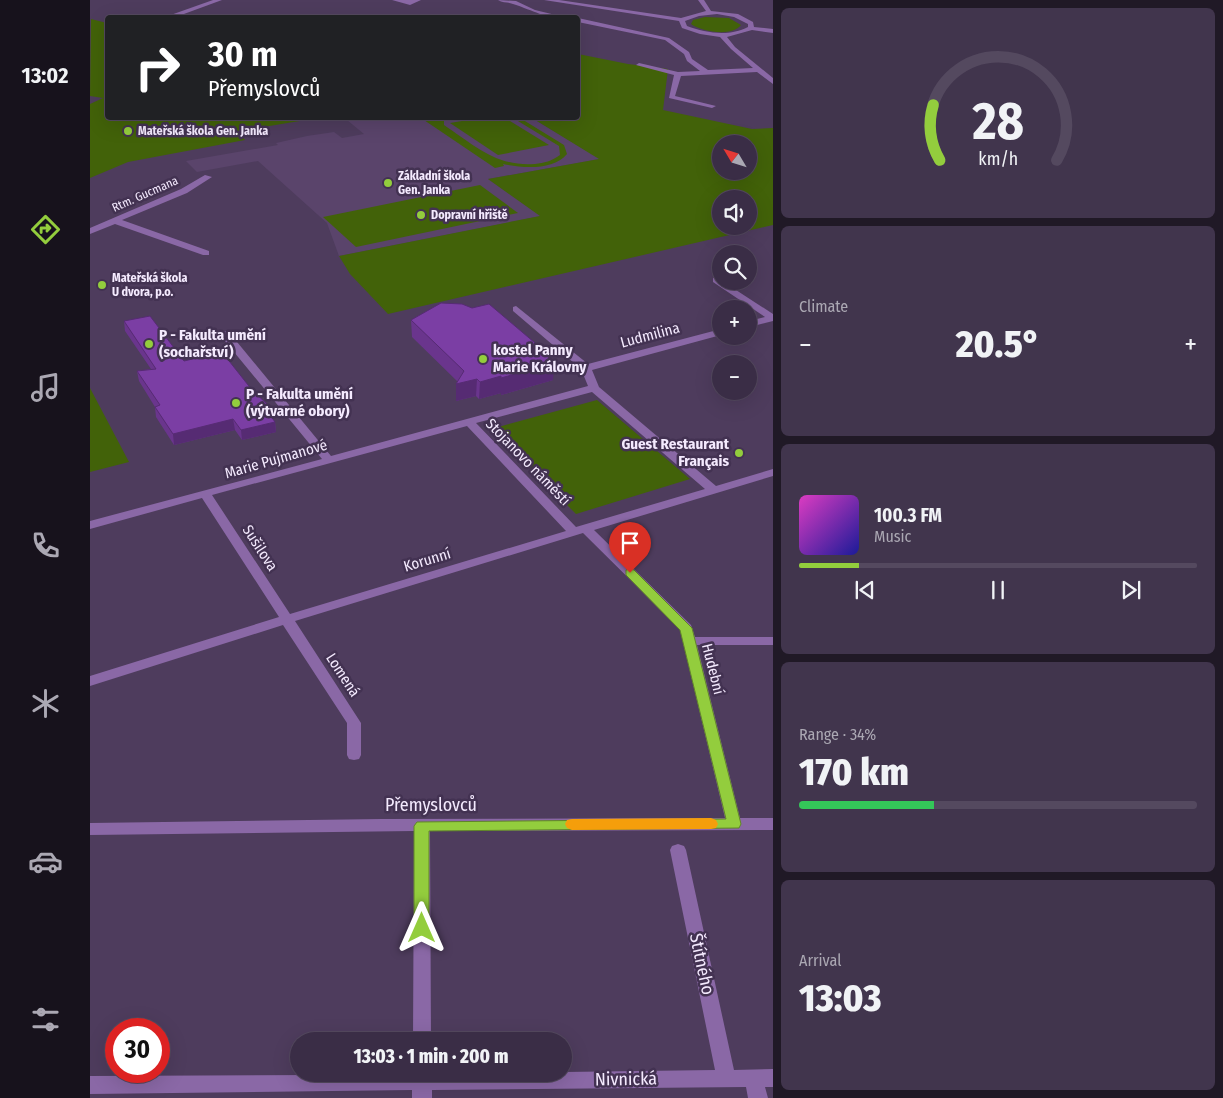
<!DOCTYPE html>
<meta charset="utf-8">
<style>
:root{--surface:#3a2d46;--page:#41354d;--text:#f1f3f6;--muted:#aba8b3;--line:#54495f;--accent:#93cd3d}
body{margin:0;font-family:"Fira Sans Condensed",sans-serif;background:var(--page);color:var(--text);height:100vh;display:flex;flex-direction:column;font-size:19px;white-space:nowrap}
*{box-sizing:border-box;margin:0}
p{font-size:16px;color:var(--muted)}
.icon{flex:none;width:28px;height:28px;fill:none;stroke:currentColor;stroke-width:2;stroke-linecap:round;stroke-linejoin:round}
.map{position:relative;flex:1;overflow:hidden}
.side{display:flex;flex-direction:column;gap:8px;padding:8px;background:#201926;width:450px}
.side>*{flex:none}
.top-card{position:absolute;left:15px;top:15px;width:475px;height:105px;border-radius:5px;box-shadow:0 5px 20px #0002,0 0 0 1px var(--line);background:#202124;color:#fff;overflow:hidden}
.needle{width:32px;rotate:308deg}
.buttons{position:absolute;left:622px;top:135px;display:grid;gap:10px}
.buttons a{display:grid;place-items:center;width:45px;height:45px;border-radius:50%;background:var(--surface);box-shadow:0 5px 20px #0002,0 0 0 1px var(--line);font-size:25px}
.speed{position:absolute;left:15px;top:1018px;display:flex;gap:10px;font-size:25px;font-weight:700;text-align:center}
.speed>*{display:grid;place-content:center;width:65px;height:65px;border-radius:50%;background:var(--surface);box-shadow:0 5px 20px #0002,0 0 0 1px var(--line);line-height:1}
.speed .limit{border:8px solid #d22;background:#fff;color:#111}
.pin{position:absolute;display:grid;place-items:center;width:42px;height:42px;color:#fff;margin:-51px -21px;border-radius:50% 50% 50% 0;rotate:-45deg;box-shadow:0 0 5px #0007}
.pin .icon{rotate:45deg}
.me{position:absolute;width:55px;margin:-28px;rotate:0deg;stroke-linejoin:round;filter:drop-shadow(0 0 4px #0008)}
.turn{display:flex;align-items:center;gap:18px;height:105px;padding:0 20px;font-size:22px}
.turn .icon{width:65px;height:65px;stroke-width:2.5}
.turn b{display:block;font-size:35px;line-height:42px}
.big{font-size:38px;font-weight:800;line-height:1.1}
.side .tile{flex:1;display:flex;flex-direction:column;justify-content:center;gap:8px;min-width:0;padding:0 18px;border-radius:8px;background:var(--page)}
.side .dial{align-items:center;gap:0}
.dial svg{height:130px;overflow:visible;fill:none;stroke:var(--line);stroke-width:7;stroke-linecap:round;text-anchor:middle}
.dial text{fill:var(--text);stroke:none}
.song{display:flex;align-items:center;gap:15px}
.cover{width:60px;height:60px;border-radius:8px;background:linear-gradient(135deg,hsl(310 70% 55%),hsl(240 70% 35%))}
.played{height:5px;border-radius:2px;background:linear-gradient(90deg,var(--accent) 15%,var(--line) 15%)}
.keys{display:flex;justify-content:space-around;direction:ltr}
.heat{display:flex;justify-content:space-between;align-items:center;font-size:28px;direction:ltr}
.charge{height:8px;border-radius:4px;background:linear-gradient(90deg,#34c759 34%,var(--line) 0)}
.trip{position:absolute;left:200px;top:1032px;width:282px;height:50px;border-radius:25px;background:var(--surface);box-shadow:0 5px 20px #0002,0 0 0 1px var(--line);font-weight:800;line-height:50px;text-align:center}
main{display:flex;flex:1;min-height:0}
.dock{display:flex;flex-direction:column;width:90px;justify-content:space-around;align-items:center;background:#17121c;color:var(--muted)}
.dock .icon{width:35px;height:35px}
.dock .current{color:var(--accent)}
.dock b{font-size:22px;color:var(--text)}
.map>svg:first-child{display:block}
.built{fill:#5a446b}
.green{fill:#426209;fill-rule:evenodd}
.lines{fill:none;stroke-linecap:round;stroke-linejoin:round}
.minor{fill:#8a68a6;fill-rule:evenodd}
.wall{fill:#6a358d}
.shaded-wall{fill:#562b73}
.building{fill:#7b3ea4;stroke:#562b73}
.route{fill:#93cd3d;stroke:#608528}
.slow{fill:#f59e0b}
.poi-dot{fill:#93cd3d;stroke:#433252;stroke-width:2}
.labels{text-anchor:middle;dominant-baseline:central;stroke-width:5;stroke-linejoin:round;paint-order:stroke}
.far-poi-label{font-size:12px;font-weight:bold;fill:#f4eafe;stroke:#433252;text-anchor:start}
.far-street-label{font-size:12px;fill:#f4eafe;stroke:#433252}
.poi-label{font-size:15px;font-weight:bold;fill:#f4eafe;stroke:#433252;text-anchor:start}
.street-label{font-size:15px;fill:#f4eafe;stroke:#433252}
.near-street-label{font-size:18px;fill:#f4eafe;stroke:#433252}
</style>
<main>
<nav class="dock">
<b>13:02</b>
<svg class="icon current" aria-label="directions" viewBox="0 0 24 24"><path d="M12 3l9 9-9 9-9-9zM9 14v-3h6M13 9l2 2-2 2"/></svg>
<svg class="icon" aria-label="music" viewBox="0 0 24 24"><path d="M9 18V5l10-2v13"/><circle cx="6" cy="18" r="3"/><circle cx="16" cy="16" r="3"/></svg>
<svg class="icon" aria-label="phone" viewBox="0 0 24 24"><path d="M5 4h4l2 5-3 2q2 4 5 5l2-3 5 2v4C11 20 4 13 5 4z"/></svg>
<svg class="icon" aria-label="climate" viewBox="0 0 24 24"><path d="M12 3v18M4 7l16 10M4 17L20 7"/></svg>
<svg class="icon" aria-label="car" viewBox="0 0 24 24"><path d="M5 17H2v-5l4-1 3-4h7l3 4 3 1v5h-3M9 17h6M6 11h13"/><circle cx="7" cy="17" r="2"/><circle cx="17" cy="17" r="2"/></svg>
<svg class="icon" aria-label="filters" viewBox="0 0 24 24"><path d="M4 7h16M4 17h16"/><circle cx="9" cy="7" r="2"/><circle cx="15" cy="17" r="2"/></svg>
</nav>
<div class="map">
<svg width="683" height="1098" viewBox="0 0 683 1098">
<rect width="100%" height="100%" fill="#4e3c5d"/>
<polygon class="built" points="272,118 442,118 510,159 398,179 451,216 249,256 237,223 168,161 107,172 96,161 188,145 186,143 217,136 244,132 252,138 274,134 257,120"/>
<g class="green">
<path d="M615 17 639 18 651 25C642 37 612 32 601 24L603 20Z"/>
<polygon points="1,19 17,23 18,118 228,118 148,131 155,140 38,162 0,178 0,104 13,98 0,96"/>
<path d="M488 54 538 64 578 69 573 110 662 129 683 128V225L298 314 260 274 249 256 450 216 398 179 509 159 442 118H488ZM631 144H659V171H631ZM631 199H659V226H631Z"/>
<path d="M331 118H343L347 120 349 118H354V125C384 145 406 167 445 164 454 163 462 161 470 155L469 146 423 118H430L474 145 477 154C463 171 432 168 413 164L414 166 405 168Z"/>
<polygon points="390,118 415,118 459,145 408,155 360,123"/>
<polygon points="390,185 428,213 266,247 233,217"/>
<polygon points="0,388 39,462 0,472"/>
<polygon points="507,400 600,479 486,514 401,429"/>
</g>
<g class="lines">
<g class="minor">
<polygon points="123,0 132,0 83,18 75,17"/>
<polygon points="302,0 331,0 320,5"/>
<path d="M408 0 426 1 445 10 478 18C453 18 445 11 423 4 418 2 413 3 408 0Z"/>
<path d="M454 0H469L591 18 616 11 608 0H614L621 11 648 14 663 22 664 27 683 29V33L662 30 637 37 645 47 683 78V84L667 72 591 76 585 96 626 106 622 108 579 98 584 75 546 65 549 63 588 72 610 71 597 61 594 54 575 40 488 22V18L579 38 599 52 602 59 618 70 663 68 641 49 630 37 610 34 592 28 589 21ZM627 14 644 17 658 24V27C639 37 616 33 597 26L595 21 609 16Z"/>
<polygon points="115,175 122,177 97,193 32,220 119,251 119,255 113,255 25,224 0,234 0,228 91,189"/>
<polygon points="626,277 683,314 683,321 659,327 659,321 675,317 623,282 623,278"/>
<path d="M426 306 498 364 631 329V335L502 370 509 387 626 486 683 469V476L504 530 601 625 605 637H683V645H607L650 818H683V830L340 831 341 1041H323L324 831 0 835V823L292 819 635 818 590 629 493 533 205 621 271 723V755L269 759 264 760 259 759 257 755V723L193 625 0 686V676L189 617 112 498 0 529V521L232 459 130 335V331H138L241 456 498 386 491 369 423 311V307ZM502 392 615 489 486 527 386 423ZM377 426 476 531 200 614 122 495Z"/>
<polygon points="588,844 594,846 596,850 644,1070 683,1069 683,1087 675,1087 678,1098 658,1098 656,1087 342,1090 342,1098 322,1098 322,1090 0,1094 0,1076 474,1074 474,1072 625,1070 580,850 582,846"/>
</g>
</g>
<g class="wall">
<polygon points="321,320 458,357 463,380 411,395 411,393 389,399 386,396 366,401 368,382 322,337"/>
<polygon points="34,321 94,361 177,412 185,422 186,432 152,440 145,430 84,445 66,417 65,407 49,381 47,371 61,369 35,331"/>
</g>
<g class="shaded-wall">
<polygon points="455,354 458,354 457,365 464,363 463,380 411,395 411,378"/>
<polygon points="411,376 411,393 389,399 390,382"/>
<polygon points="387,379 386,396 366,401 366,384"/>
<polygon points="177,404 178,415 173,405"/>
<polygon points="143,419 145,430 84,445 83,434"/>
<polygon points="185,422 186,432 152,440 151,430"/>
</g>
<g class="building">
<polygon points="351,303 372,304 382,308 399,304 458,354 455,354 464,363 411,378 411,376 390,382 387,379 366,384 374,371 321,320"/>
<polygon points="60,316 94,361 132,352 162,390 177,404 173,405 185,422 151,430 143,419 83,434 65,407 70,405 47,371 66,369 34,321"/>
</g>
<polygon class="route" points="540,569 544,570 602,628 651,824 649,828 339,831 339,928 337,932 332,934 326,932 324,928 324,826 327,822 636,819 590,630 536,575 536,570"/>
<polygon class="slow" points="621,818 626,820 628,824 626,828 621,829 482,830 477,828 475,824 477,820 482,819"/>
<g class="poi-dot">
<circle cx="38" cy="131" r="5"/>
<circle cx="298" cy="183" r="5"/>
<circle cx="331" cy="215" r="5"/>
<circle cx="12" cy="285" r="5"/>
<circle cx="59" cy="344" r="5"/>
<circle cx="393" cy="359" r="5"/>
<circle cx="146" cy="403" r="5"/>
<circle cx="649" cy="453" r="5"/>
</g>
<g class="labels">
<g class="far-poi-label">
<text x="48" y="131">Mateřská škola Gen. Janka</text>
<text x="308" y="176">Základní škola<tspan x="308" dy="14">Gen. Janka</tspan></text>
<text x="341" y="215">Dopravní hřiště</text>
<text x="22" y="278">Mateřská škola<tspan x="22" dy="14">U dvora, p.o.</tspan></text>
</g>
<g class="far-street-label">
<text transform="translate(55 194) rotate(-24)">Rtm. Gucmana</text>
</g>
<g class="poi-label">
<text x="69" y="335">P - Fakulta umění<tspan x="69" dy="17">(sochařství)</tspan></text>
<text x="403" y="350">kostel Panny<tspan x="403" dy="17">Marie Královny</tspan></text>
<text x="156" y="394">P - Fakulta umění<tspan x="156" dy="17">(výtvarné obory)</tspan></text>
<text x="639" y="444" text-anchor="end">Guest Restaurant<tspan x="639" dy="17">Français</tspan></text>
</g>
<g class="street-label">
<text transform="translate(560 335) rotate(-15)">Ludmilina</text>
<text transform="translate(186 459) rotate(-16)">Marie Pujmanové</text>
<text transform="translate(438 462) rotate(46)">Stojanovo náměstí</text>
<text transform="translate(170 548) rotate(57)">Sušilova</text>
<text transform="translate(337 560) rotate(-17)">Korunní</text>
<text transform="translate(623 669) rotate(76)">Hudební</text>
<text transform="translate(253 675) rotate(57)">Lomená</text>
</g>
<g class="near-street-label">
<text x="341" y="805">Přemyslovců</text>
<text transform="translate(612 964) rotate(78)">Štítného</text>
<text transform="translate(536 1079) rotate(-1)">Nivnická</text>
</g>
</g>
</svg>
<div class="buttons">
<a><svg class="needle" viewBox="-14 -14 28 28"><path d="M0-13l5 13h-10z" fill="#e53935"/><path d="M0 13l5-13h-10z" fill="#aba8b3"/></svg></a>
<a><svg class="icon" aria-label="sound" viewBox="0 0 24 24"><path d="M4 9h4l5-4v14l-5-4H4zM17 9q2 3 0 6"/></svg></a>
<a><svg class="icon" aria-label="search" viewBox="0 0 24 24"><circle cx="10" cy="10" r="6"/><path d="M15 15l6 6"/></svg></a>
<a>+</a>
<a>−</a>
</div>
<div class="speed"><div class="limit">30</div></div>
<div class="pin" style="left:540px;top:573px;background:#d93025"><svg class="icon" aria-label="arrive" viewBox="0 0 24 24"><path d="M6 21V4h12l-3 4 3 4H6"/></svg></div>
<svg class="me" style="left:332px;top:928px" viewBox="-20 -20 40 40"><path d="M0-17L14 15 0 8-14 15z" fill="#93cd3d" stroke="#fff" stroke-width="4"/></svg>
<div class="trip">13:03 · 1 min · 200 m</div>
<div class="top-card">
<div class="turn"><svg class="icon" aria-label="right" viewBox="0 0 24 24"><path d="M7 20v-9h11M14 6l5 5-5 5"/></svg><div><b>30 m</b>Přemyslovců</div></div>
</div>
</div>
<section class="side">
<div class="tile dial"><svg viewBox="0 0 100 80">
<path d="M14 69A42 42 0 1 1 86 69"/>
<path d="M14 69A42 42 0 0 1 10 35" stroke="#93cd3d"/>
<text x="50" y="56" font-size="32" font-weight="700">28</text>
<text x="50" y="72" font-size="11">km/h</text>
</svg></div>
<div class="tile"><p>Climate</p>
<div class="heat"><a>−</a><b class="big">20.5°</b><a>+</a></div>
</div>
<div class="tile">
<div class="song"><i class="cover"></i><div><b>100.3 FM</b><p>Music</p></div></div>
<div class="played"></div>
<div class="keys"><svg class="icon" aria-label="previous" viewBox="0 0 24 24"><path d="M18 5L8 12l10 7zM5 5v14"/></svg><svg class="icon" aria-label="pause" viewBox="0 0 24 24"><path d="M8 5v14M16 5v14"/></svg><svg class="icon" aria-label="next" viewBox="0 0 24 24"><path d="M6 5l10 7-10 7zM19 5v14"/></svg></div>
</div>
<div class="tile"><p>Range · 34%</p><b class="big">170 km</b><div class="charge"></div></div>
<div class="tile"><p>Arrival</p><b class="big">13:03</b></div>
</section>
</main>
